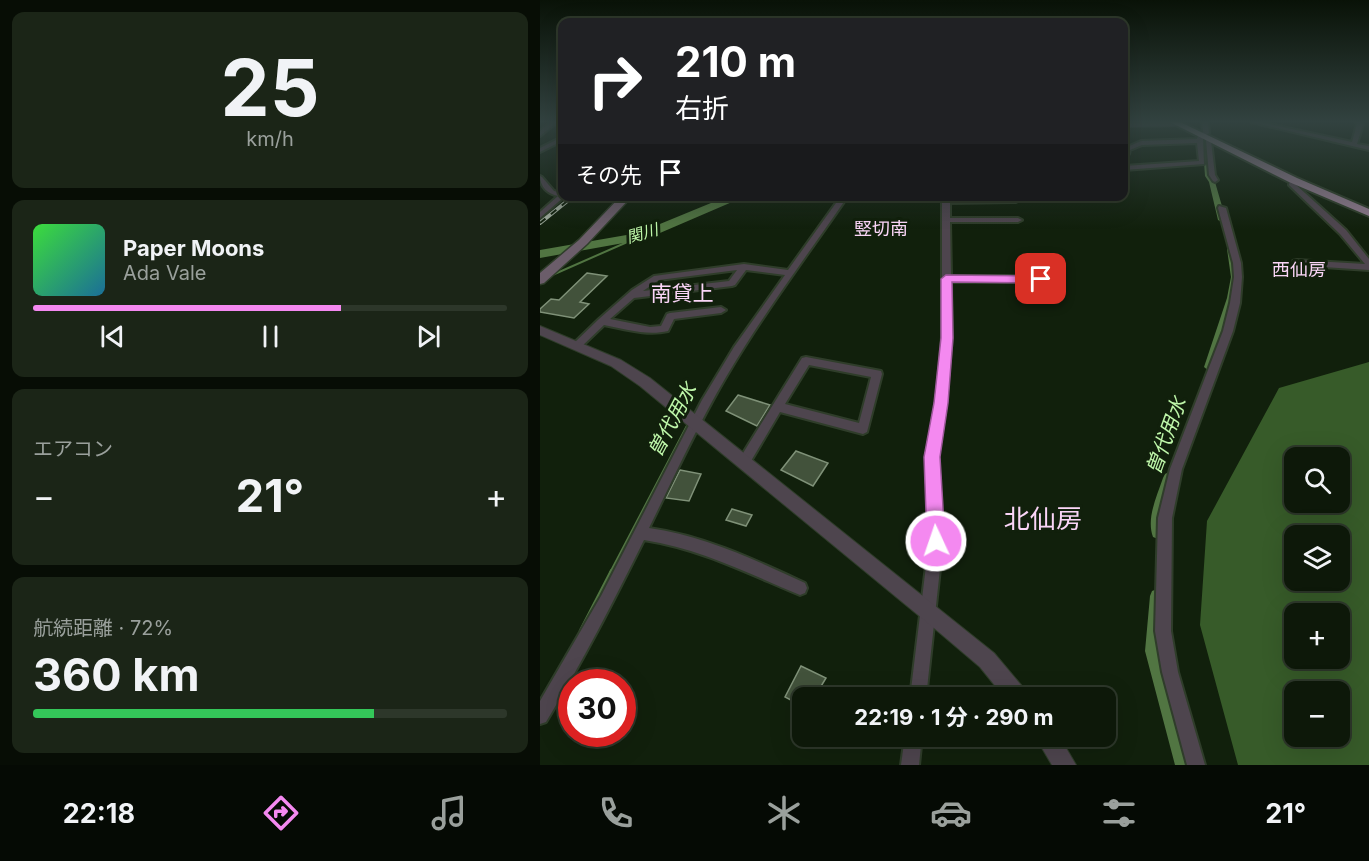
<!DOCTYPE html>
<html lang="ja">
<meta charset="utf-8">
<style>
:root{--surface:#0d1809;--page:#1b2517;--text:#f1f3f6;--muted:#9aa09c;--line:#2d372a;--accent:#f489f0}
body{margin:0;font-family:Inter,"Noto Sans JP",sans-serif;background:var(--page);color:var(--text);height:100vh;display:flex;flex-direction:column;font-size:22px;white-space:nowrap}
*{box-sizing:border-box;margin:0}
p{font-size:20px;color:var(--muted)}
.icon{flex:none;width:33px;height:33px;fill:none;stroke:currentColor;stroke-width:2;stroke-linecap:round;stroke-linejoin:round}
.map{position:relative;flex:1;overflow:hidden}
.panel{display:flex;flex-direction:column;gap:12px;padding:12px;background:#070d05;width:540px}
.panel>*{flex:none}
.guide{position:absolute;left:18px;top:18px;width:570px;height:183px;border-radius:12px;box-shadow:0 6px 24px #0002,0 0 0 2px var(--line);background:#202124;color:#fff;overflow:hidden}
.fabs{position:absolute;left:744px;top:447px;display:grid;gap:12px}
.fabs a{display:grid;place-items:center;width:66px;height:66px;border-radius:12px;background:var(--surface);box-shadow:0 6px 24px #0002,0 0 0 2px var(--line);font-size:30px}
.speed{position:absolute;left:18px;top:669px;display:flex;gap:12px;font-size:30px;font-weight:700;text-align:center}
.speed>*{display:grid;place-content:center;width:78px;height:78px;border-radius:50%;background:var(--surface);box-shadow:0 6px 24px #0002,0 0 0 2px var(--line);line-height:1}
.speed .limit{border:9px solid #d22;background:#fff;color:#111}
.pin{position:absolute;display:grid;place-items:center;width:51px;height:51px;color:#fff;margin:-26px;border-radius:12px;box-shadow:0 3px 9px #0006}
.me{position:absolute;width:66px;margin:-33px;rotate:357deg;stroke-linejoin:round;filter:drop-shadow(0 0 4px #0008)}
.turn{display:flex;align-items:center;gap:21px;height:126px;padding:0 18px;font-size:27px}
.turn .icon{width:78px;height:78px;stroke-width:2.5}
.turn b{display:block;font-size:42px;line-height:51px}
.then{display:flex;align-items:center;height:57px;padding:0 18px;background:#0003;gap:12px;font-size:22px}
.big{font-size:45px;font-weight:700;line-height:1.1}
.panel .card{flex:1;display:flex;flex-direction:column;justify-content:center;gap:9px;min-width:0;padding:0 21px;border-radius:12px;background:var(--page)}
.panel .dial{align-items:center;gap:0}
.dial b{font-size:78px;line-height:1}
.song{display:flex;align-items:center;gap:18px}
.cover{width:72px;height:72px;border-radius:9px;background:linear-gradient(135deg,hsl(120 70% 55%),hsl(200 70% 35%))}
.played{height:6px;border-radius:3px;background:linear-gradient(90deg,var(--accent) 65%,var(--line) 65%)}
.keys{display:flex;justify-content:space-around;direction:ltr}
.heat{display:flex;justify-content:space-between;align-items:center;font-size:33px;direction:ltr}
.charge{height:9px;border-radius:4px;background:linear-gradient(90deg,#34c759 72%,var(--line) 0)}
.trip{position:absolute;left:252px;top:687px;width:324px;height:60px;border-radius:12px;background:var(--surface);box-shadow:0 6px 24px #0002,0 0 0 2px var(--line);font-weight:700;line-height:60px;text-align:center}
.menu{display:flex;height:96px;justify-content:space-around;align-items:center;background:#050a04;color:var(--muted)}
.menu .icon{width:42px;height:42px}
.menu .selected{color:var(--accent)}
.menu b{font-size:27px;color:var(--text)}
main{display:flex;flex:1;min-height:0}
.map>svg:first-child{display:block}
.forest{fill:#375b29;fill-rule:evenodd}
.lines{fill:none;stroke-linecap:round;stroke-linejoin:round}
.stream-far3{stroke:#517542;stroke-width:2}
.stream-far2{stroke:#517542;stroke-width:3}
.stream-far1{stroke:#517542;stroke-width:4}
.stream{stroke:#517542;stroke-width:4.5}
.canal{fill:#517542;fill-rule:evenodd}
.river{fill:#517542;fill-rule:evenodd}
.building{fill:#42523b;stroke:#7f9178;stroke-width:1.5}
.minor-casing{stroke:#2f3d2a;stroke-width:4}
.tertiary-casing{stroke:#2f3d2a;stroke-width:2}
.secondary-casing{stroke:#2f3d2a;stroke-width:3}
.trunk-casing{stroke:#2f3d2a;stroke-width:4}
.minor{fill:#4e454e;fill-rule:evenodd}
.tertiary{fill:#4e454e;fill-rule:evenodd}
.secondary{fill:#6b5d6a;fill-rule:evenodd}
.trunk{fill:#8c778a;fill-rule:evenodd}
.rail-far1-casing{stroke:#a0ab9d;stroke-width:3}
.rail-casing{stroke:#a0ab9d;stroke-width:4}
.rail-far1{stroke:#11200c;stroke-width:1.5;stroke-dasharray:5;stroke-linecap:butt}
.rail{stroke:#11200c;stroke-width:2;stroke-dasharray:7;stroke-linecap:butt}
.route{fill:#f489f0;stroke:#9f599c;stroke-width:1.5}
.labels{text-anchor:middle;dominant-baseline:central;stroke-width:6;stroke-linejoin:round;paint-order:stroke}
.far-water-label{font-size:16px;font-style:italic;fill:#bef6a9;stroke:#11200c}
.far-quarter-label{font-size:18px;fill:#fad5f7;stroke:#11200c}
.water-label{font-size:20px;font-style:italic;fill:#bef6a9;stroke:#11200c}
.quarter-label{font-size:21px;fill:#fad5f7;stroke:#11200c}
.near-quarter-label{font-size:26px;fill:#fad5f7;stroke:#11200c}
</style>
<main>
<section class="panel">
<div class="card dial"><b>25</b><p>km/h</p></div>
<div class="card">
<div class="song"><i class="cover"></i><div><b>Paper Moons</b><p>Ada Vale</p></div></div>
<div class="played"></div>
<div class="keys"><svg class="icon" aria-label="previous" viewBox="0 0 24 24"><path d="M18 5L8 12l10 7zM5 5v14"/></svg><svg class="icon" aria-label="pause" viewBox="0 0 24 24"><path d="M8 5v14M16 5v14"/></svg><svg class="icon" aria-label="next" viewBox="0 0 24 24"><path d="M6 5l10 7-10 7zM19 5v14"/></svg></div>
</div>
<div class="card"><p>エアコン</p>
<div class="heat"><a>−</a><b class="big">21°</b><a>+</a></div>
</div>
<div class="card"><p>航続距離 · 72%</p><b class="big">360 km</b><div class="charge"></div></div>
</section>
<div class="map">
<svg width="829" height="765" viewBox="0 0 829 765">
<rect width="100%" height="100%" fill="#11200c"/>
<path class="forest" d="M829 362V765H698L660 625 667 521 739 388ZM754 458H800V502H754ZM754 536H800V580H754ZM754 614H800V658H754ZM754 692H800V736H754Z"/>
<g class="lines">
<polyline class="stream-far3" points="10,276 101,236"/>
<g class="stream-far2">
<polyline points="166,394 203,334"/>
<polyline points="154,415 161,403"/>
</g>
<polyline class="stream-far1" points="71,573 149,424"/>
<polyline class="stream" points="41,631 72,571"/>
<g class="canal">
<polygon points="661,122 667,122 671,176 675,182 686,220 682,222 678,220 669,182 665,176"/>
<polygon points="688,247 694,247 695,249 699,277 695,298 674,367 669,371 664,367 687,298 691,277 687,249"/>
<path d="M629 472 633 474 635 478 624 512 625 532 623 537 618 539 613 537C606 518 617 496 623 478L625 474Z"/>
<polygon points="617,589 622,591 624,596 621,651 653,765 635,765 605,651 610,596 612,591"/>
</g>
<polygon class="river" points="188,196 206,196 106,239 0,258 0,250 98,233"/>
</g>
<g class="building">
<polygon points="47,273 67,276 40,302 49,304 34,318 0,312 0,309 11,299 19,300"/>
<polygon points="198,395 230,405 217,426 186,411"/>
<polygon points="256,451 288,463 273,486 241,470"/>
<polygon points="140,470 161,474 149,501 126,498"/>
<polygon points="192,509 212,515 206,526 186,520"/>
<polygon points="261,666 286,678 274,698 262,698 262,706 245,697"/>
</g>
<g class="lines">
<g class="minor-casing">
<g id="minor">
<polygon points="11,122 17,122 0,136 0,131"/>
<polygon points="662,122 668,122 669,133 663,138 664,164 584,170 584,166 659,161 657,143 602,145 590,150 589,154 584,155 585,148 601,141 657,139 658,136 663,132"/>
<polygon points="711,122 720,122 812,142 817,124 815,122 821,122 823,124 817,144 829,146 829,150"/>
<polygon points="22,137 22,141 0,152 0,148"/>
<polygon points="666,140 671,141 675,175 678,180 675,182 673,181 669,175"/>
<path d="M0 176 2 177 14 191 22 193V196H25L0 218V212L18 196C8 194 0 187 0 176Z"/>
<polygon points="753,178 756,180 755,184 806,230 829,259 829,270 753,265 753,261 756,260 825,264 800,234 749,185 750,180"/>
<polygon points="124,196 192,196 189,198 127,198"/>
<path d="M301 196H308C266 257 223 314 186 377 157 426 134 477 109 528 165 536 215 560 265 583L267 588 265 593 260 595C207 573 161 549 104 540 73 602 42 663 6 722L0 724V701L61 596 162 400 194 347 245 275 206 270 195 285 192 286 94 298 70 319 110 327 121 326 127 314 130 313 181 307 186 310 181 313 134 319 128 331C107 336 85 329 64 325L40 348 37 349 32 345 59 319 92 290 114 276 204 264 248 270ZM197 270 189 281 103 291 119 280Z"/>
<polygon points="402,196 410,196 410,199 476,198 476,202 473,202 410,203 410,218 478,218 482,220 478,222 410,222 411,276 501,276 505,279 501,282 411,282 412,337 406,403 398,457 403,541 386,698 370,698 389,541 386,457 396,403 402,337"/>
<polygon points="679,206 686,208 701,263 702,277 700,303 693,331 642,469 632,518 631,631 638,672 665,765 647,765 622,672 615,631 618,518 630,469 683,331 690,303 694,277 693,263 678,208"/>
<path d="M266 357 341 371 342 374 327 432 323 434 240 412 208 466 204 467 200 466 198 462 200 458 262 358ZM269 365 331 377 319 423 245 404Z"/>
<polygon points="365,736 382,736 379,765 361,765"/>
</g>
</g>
<g class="tertiary-casing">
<g id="tertiary">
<polygon points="639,122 643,124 642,126 584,127 584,123"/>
<polygon points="0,326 81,360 110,378 454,653 486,691 489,698 465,698 440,667 400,633 100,386 71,366 0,335"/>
<polygon points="495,736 519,736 536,765 512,765"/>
</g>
</g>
<g class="secondary-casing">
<polygon id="secondary" points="81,196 92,196 47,244 4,283 0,284 0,273 39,240"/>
</g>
<g class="trunk-casing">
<polygon id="trunk" points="630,122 640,122 757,178 829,209 829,216 749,182"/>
</g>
<use href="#minor" class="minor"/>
<use href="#tertiary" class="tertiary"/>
<use href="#secondary" class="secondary"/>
<use href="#trunk" class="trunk"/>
<g class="rail-far1-casing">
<polyline id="rail-far1" points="29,200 34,196"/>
</g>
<g class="rail-casing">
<polyline id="rail" points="0,223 31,198"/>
</g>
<use href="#rail-far1" class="rail-far1"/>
<use href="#rail" class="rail"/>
</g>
<linearGradient id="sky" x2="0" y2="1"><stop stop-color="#091207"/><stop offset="0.53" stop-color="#324240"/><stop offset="1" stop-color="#324240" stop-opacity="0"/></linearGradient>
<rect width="829" height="229" fill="url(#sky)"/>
<polygon class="route" points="406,275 501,276 507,279 501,283 412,282 413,338 408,403 400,457 405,541 402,548 396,550 390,548 387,541 384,457 394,403 401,338 401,279"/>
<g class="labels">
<g class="far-water-label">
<text transform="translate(102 233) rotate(-16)">関川</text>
</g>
<g class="far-quarter-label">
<text x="341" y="228">竪切南</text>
<text x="759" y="269">西仙房</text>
</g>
<g class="water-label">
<text transform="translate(132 420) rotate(-62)">曽代用水</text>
<text transform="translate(626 436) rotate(-70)">曽代用水</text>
</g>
<g class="quarter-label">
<text x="142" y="293">南貸上</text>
</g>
<g class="near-quarter-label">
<text x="503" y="518">北仙房</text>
</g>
</g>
</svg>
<div class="fabs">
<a><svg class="icon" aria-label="search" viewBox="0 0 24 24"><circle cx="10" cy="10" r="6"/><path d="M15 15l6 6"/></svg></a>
<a><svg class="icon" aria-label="layers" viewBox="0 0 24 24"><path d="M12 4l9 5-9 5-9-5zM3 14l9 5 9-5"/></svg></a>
<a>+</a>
<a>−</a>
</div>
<div class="speed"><div class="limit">30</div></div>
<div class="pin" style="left:501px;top:279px;background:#d93025"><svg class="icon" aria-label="arrive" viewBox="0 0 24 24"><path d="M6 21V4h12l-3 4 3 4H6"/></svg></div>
<svg class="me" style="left:396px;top:541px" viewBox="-20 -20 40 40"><circle r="17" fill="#f489f0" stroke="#fff" stroke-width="3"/><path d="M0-11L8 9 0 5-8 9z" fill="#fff"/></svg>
<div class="trip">22:19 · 1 分 · 290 m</div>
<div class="guide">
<div class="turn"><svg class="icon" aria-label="right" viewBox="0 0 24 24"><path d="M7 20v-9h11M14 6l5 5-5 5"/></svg><div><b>210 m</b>右折</div></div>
<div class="then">その先<svg class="icon" aria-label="arrive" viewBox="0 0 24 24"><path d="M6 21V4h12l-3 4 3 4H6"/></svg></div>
</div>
</div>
</main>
<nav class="menu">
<b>22:18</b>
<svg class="icon selected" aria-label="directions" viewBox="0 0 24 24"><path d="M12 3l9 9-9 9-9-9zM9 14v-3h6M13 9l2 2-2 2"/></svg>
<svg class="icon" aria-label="music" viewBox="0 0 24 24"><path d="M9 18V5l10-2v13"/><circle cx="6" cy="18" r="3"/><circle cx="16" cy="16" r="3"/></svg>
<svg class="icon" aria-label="phone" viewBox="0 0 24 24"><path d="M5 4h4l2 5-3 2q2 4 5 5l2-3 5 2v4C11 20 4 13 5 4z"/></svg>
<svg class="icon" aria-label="climate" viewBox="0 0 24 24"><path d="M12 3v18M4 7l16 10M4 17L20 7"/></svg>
<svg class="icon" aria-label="car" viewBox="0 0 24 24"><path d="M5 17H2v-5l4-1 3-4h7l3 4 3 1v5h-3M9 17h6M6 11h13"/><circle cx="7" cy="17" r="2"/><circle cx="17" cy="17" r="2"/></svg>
<svg class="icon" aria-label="filters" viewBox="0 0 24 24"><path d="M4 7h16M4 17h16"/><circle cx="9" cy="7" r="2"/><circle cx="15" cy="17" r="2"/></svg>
<b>21°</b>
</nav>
